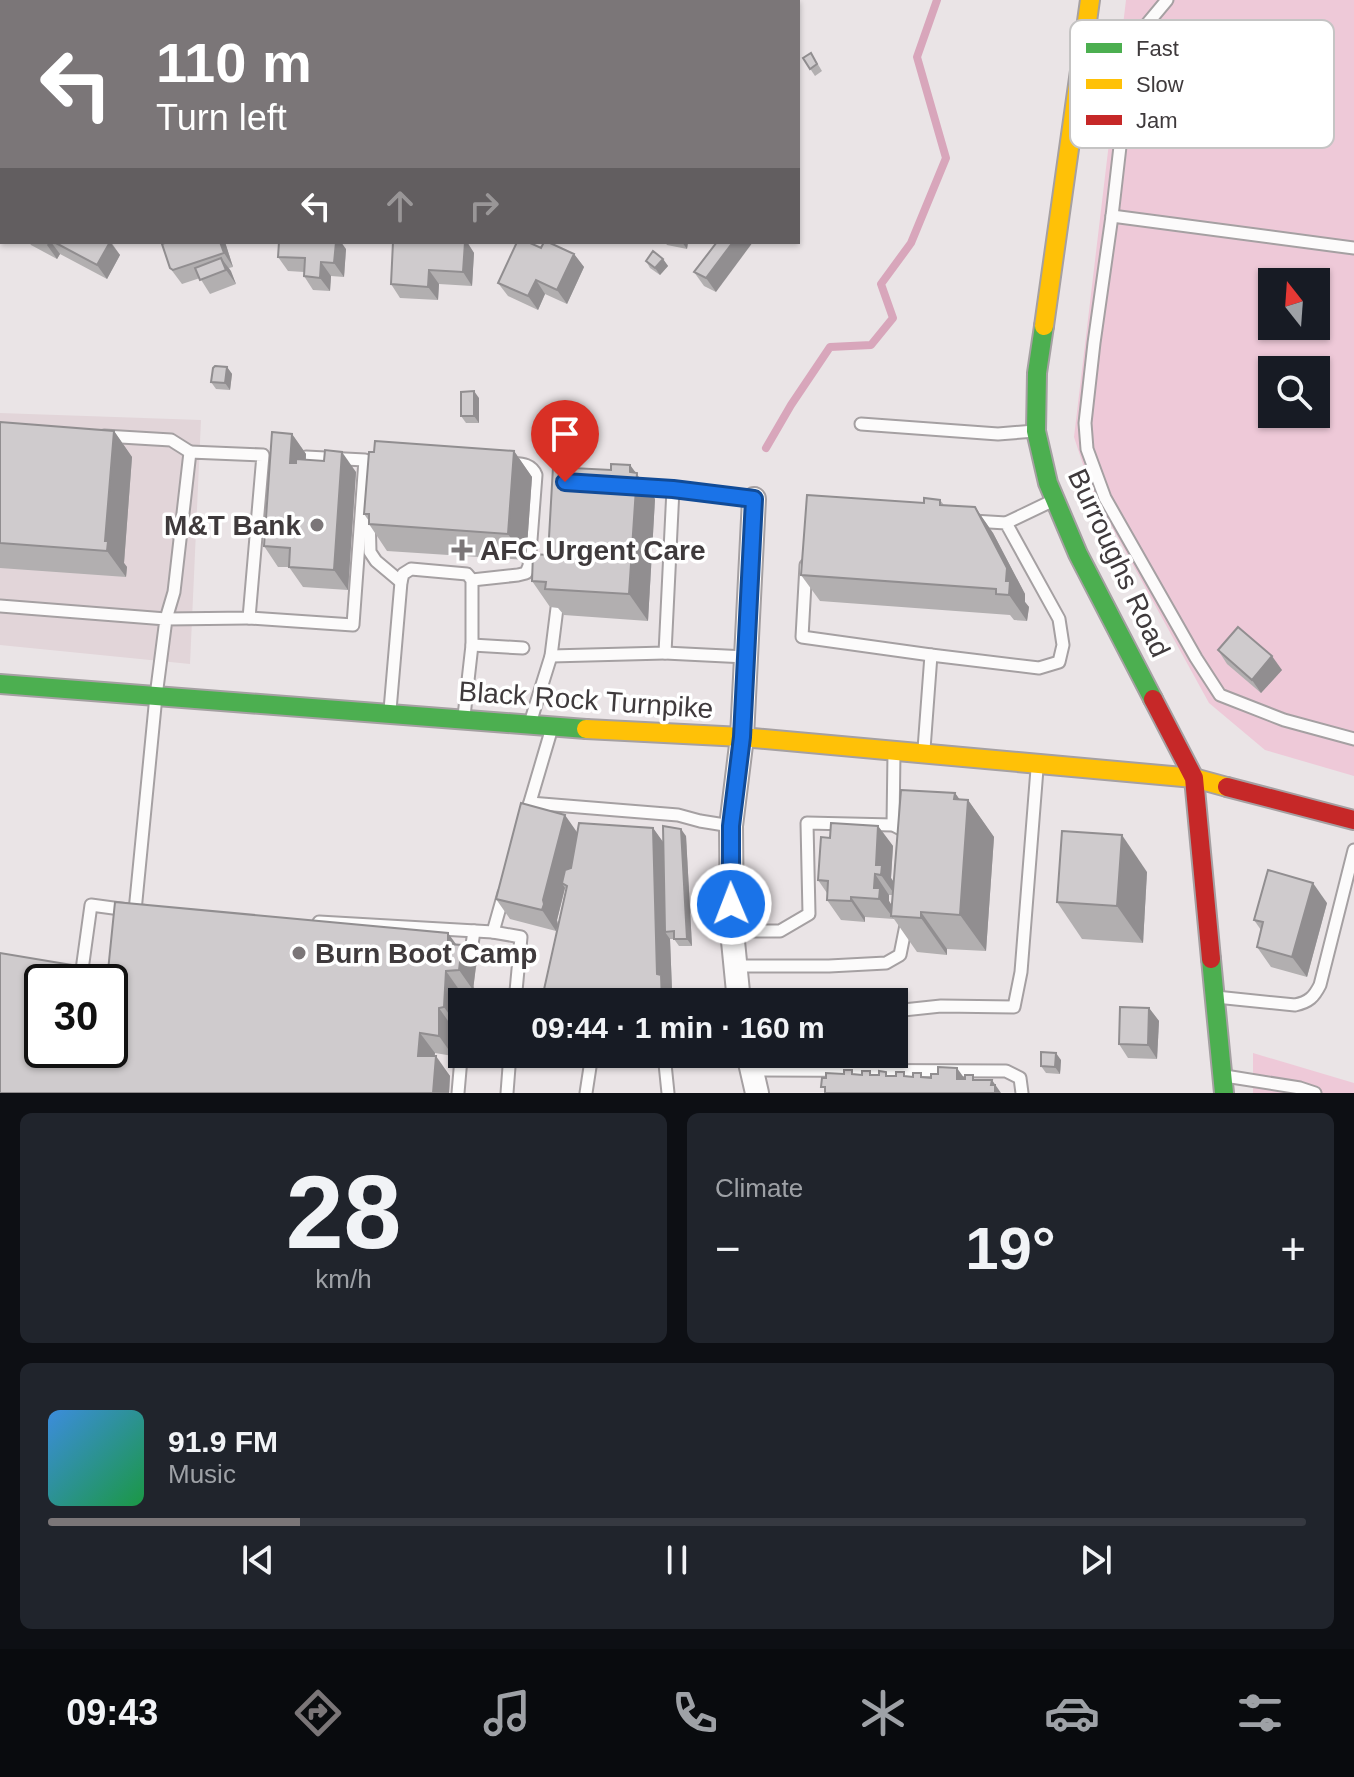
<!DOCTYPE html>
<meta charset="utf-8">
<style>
:root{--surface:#171b24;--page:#20242c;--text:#f1f3f6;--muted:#9ea1a6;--line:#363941;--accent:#7b7678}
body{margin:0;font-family:Helvetica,sans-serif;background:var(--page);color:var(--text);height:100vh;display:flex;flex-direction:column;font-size:30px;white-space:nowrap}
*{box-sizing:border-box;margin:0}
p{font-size:26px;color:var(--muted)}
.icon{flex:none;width:44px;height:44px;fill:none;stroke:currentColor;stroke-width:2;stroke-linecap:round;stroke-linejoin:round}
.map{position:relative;height:1093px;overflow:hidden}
.details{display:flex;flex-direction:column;gap:20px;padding:20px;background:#0d0f14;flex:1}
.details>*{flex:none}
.hud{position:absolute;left:0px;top:0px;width:800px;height:244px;box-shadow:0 2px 6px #0004;background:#7b7678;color:#fff;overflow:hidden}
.needle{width:52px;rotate:343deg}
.buttons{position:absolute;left:1258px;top:268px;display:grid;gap:16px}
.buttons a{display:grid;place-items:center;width:72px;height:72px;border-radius:0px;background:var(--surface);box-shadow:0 2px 6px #0004;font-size:40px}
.speed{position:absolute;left:24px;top:964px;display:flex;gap:16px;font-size:40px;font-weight:700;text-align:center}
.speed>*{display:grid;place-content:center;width:104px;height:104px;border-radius:50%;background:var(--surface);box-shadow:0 2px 6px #0004;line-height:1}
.speed .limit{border:4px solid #111;border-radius:12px;background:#fff;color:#111}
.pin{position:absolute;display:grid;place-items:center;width:68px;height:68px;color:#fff;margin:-82px -34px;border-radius:50% 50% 50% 0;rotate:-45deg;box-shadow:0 0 8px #0007}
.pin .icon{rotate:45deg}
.me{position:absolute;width:88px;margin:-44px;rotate:359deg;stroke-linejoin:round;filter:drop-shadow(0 0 6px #0008)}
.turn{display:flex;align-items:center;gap:28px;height:168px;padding:0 24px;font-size:36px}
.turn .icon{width:104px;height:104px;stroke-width:2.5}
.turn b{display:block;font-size:56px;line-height:68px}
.lanes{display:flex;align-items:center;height:76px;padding:0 24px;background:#0003;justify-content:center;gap:40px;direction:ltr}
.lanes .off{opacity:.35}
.big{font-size:60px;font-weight:700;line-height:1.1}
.details .tile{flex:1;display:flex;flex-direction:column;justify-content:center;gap:12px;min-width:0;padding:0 28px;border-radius:12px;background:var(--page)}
.details .dial{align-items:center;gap:0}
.dial b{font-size:104px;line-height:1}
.song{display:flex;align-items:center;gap:24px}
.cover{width:96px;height:96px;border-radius:12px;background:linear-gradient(135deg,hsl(210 70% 55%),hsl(140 70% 35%))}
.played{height:8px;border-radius:4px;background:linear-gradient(90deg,var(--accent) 20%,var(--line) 20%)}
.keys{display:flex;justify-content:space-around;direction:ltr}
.heat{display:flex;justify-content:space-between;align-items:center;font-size:44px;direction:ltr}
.details .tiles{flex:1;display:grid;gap:20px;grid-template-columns:1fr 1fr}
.tile:last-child{grid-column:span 2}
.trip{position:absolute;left:448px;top:988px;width:460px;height:80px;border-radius:0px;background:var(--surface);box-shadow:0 2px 6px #0004;font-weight:700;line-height:80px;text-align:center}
.tab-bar{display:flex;height:128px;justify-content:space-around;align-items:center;background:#090b0e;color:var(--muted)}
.tab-bar .icon{width:56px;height:56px}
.tab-bar .active{color:var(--accent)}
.tab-bar b{font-size:36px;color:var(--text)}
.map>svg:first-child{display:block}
.built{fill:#e2d5d9}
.green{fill:#eec9d8;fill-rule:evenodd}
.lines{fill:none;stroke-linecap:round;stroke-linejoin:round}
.stream{stroke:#d8a6bb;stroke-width:8}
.lane-casing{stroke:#a5a0a2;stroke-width:15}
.street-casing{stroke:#a5a0a2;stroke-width:26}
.fast-casing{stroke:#a5a0a2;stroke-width:22}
.slow-casing{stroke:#a5a0a2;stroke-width:22}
.jam-casing{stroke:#a5a0a2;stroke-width:22}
.path{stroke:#c6c4c5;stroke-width:5;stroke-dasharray:6 6;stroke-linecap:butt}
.lane{stroke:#fcfbfb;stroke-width:11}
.street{stroke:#fcfbfb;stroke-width:22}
.fast{stroke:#4caf50;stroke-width:18}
.slow{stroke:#ffc107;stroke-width:18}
.jam{stroke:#c62828;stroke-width:18}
.wall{fill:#b2afb0;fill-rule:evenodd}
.shaded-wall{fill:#918e90}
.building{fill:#cfcbcd;stroke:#918e90;stroke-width:2;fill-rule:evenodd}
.route-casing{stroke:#114b97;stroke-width:20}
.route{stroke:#1a73e8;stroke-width:14}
.poi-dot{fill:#7b7678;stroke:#fff;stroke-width:3}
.labels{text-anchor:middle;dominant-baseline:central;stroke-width:7;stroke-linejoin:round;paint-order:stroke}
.poi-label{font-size:28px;font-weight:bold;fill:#3f3a3c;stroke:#fff;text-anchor:start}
.street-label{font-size:28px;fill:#3f3a3c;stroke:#fff}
.key{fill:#fff;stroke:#c5c4c4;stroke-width:2}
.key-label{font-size:22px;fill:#3f3a3c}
</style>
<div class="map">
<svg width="1354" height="1093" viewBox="0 0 1354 1093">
<rect width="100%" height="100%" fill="#eae4e6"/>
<polygon class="built" points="0,413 201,420 190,664 0,645"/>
<g class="green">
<path d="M1126 0H1354V776L1265 750 1209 703 1091 489 1074 437ZM1272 282H1316V326H1272ZM1272 370H1316V414H1272Z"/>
<polygon points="1253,1053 1354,1083 1354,1093 1253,1093"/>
</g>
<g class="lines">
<polyline class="stream" points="766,448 791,405 830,347 871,345 893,318 881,284 911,243 946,158 917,57 937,0"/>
<g class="lane-casing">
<g id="lane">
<polyline points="1167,0 1132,42 1112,216 1094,343 1085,423 1087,449 1105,498 1196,658 1220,695 1284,720 1354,739"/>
<polyline points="1112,216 1354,248"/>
<polyline points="861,424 998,434 1035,431"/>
<polyline points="104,436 171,440 190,452"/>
<polyline points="632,487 673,489 754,499"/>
<polyline points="369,513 370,552 376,561 401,582"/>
<polyline points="1006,523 1054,500"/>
<polyline points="806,565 802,637 931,655"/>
<path d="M472 580 518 575 526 573 529 566 536 475C531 463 520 464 509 463"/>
<polyline points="0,606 166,619 249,618 263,455 190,452 174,592 166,619 156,696 135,911 143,911"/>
<polyline points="249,618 353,625 365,460 306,457"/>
<polyline points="472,645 523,648"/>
<polyline points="665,653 746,657"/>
<polyline points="551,656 665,653 673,489"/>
<polyline points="390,710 401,582 403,574 411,569 467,574 472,580 472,645 464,716"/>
<polyline points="531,720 551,656 557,608"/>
<polyline points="924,749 931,655 1039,668 1059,662 1063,645 1059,619 1006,523 973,521"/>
<polyline points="530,803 678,815 700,821 731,826"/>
<polyline points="525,819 551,731"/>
<polyline points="893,825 894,753"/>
<polyline points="319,922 493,932 504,893"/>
<polyline points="732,931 780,931 809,914 807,823 893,825 908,833"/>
<polyline points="493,932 521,937 515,1002"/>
<polyline points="469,965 474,931"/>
<polyline points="735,966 829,966 886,963 900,955 907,920"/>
<polyline points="79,976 81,977 91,905 128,910"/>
<path d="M1216 997 1295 1005C1309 1002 1314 997 1320 985L1354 850"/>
<polyline points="466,1002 467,990"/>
<polyline points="894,1011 941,1006 1014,1007 1021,972 1037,769"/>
<polyline points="664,1054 668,1093"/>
<polyline points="751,1070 1006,1071 1020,1078 1022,1093"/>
<polyline points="1225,1076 1300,1088 1315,1093"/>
<polyline points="458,1093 462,1047"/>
<polyline points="507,1093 510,1054"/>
<polyline points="586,1093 592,1054"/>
</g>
</g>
<g class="street-casing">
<g id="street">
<polyline points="666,2 667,0"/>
<polyline points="0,108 2,108"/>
<polyline points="739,1002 732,931 731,826 742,737 754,499"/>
<polyline points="748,1054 757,1093"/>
</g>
</g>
<g class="fast-casing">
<g id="fast">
<polyline points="1044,326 1037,373 1036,431 1048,483 1078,554 1153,699"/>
<polyline points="0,684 586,729"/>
<polyline points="1211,959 1224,1093"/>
</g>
</g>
<g class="slow-casing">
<g id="slow">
<polyline points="1044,326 1090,0"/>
<polyline points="586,729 742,737 1194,778 1227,787"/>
</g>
</g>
<g class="jam-casing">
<g id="jam">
<polyline points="1153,699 1194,778 1211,959"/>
<polyline points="1227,787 1354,820"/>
</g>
</g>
<polyline class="path" points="685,911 701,911"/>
<use href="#lane" class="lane"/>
<use href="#street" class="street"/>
<use href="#fast" class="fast"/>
<use href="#slow" class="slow"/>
<use href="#jam" class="jam"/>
</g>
<g class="wall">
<polygon points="498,0 569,0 567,2 499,2"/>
<polygon points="811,53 822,71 815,76 803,58"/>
<polygon points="0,213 2,216 2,230 0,232"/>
<polygon points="29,242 111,242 120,255 107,279 60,254 57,259 31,245"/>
<polygon points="167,242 225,242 233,267 229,268 236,284 210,294 200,278 182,284 170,268"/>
<polygon points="393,242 467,242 474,253 472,286 439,284 438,300 400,298 391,284"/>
<polygon points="665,242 688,242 687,249 667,245"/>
<polygon points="717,242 716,292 704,286 694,272"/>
<polygon points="541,248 574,254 584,267 567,304 545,294 538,310 508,296 498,283"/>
<polygon points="346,249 344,277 331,276 330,291 313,290 304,276 304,272 288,271 278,257"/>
<polygon points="663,259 668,266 660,275 650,268 646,261"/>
<polygon points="227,367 232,374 230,390 216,389 211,382"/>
<polygon points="479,398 479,423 466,423 461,416"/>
<polygon points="0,422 114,431 132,457 124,563 127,567 126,577 0,568"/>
<polygon points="292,434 306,454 306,460 356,472 348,590 303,587 289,567 278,567 264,546"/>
<polygon points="514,451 532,477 526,560 387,551 369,524 369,521 364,514"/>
<polygon points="630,465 655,499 648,621 564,615 558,608 550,607 532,581 548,555"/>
<polygon points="940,500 944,505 975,507 993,533 1025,594 1025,602 1029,607 1027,621 1014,620 1010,615 820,601 801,575 924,503"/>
<polygon points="1218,650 1282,670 1261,693 1227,664"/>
<path d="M955 793 959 799 968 800 994 837 986 951 947 949V955L917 952 894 919 865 917V922L841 920 827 900V893L818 880 830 838 878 826 893 846 891 878 894 882ZM889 895H893L892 906 889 901Z"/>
<polygon points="653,828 663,842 686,836 692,946 679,946 674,939 670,939 672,990 675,995 675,1002 549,1002 543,994 567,890 565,888 557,920 558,925 556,931 510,919 496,899 578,833"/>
<polygon points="1147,872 1143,943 1082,939 1057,902"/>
<polygon points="1327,903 1307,977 1271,967 1257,947 1261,930 1254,920"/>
<polygon points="456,945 476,966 473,990 460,991 458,1027 453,1028 453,1056 435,1053 434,1056 450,1076 449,1093 0,1093 108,971"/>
<polygon points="1149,1008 1159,1021 1157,1059 1128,1058 1119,1044"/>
<polygon points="1061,1060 1060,1074 1046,1073 1041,1066"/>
</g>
<g class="shaded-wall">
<polygon points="49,242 51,242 60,254 57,259 47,245"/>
<polygon points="110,242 120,255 107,279 97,265"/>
<polygon points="220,242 225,242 233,267 224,253"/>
<polygon points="336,242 341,242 346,249 344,277 334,263"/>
<polygon points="465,242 467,242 474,253 472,286 463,272"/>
<polygon points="682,242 688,242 687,249"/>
<polygon points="733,242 753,242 716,292 706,278"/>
<polygon points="574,254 584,267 567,304 557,290"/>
<polygon points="221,258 231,271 236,284 226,270"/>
<polygon points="663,259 668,266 660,275 655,268"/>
<polygon points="321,262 331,276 330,291 320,278"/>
<polygon points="429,270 439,284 438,300 428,287"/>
<polygon points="536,280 545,294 538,310 528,296"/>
<polygon points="227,367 232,374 230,390 225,383"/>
<polygon points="474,391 479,398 479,423 474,416"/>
<polygon points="114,431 132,457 124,563 127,567 126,577 107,551 105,541"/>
<polygon points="292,434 306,454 304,483 290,463"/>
<polygon points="514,451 532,477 526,560 508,534"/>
<polygon points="342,452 356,472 348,590 334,570"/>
<polygon points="630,465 655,499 648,621 629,594"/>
<polygon points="975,507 993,533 1025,594 1025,602 1029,607 1027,621 1009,595 1006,581"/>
<polygon points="1272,656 1282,670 1261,693 1252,680"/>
<polygon points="955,793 968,811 968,800 994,837 986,951 960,915"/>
<polygon points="565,815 579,835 566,886 562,883 565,888 557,920 558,925 556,931 542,910 543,900"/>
<polygon points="878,826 893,846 891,878 896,886 895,895 881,875 876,865"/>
<polygon points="653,828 668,849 665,932 670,939 672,990 675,995 675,1002 662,1002 657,974"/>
<polygon points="681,829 686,836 692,946 687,939"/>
<polygon points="1122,835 1147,872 1143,943 1117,906"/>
<polygon points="875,874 889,895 889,901 894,909 891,916 894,919 879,899 874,888"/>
<polygon points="1313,883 1327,903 1307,977 1292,957"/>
<polygon points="851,897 865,917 865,922 851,901"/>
<polygon points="921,912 947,949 947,955 921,918"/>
<polygon points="448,933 461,951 462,945 476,966 473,990 459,970 448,944"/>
<polygon points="446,971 460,991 458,1027 444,1007"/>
<polygon points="439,1008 453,1028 453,1056 439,1036"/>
<polygon points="1149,1008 1159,1021 1157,1059 1148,1045"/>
<polygon points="420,1033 435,1053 432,1076 418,1056"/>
<polygon points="1056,1053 1061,1060 1060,1074 1055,1067"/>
<polygon points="436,1056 450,1076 449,1093 433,1093"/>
<polygon points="957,1068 975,1093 957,1079"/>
<polygon points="992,1080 1001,1093 995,1093 991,1085"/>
</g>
<g class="building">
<polygon points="4,0 83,0 82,2 3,2"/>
<polygon points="154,0 216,0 216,2 153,2"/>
<polygon points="498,0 544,0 541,2 500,2"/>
<polygon points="811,53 817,64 810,69 803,58"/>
<polygon points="54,242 110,242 97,265"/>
<polygon points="167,242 220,242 224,253 173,270 170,268 162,244"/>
<polygon points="279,242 336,242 334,263 321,262 320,278 304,276 305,258 278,257"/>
<polygon points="393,242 465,242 463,272 429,270 428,287 391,284"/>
<polygon points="517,242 528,242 541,248 544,242 548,242 574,254 557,290 536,280 528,296 498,283"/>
<polygon points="717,242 733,242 706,278 694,272"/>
<polygon points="653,251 663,259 655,268 646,261"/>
<polygon points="221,258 226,270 200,280 195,268"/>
<polygon points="215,366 227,367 225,383 211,382 213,368"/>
<polygon points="474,391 474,416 461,416 461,392"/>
<polygon points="0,422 114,431 105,541 108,541 107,551 0,543"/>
<polygon points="272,432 292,434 290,463 296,463 296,459 324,461 325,450 342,452 334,570 289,567 290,548 264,546"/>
<polygon points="375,441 514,451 508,534 369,524 369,514 364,514 369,452 374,452"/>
<polygon points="611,464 630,465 630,472 637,473 629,594 545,589 546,582 532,581 533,554 548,555 553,467 611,470"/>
<polygon points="807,495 924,503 924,498 940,500 940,505 975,507 1007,568 1006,581 1010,581 1009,595 996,594 996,589 801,575"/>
<polygon points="1238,627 1272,656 1252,680 1218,650"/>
<polygon points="901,790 955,793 954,799 968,800 960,915 921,912 921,918 891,916"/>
<polygon points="521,803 565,815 543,900 544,904 542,910 496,899"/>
<polygon points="579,823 653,828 657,974 661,975 662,1002 543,994 567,886 562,883 565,870 571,868"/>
<polygon points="831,823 878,826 876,865 882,865 881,875 875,874 874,888 880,888 879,899 851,897 851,901 827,900 828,881 818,880 821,837 830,838"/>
<polygon points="663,826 681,829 687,939 674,939 674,931 665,932"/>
<polygon points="1062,831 1122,835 1117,906 1057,902"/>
<polygon points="1268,870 1313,883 1292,957 1257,947 1263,922 1254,920"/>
<path d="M115 902 448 933V944L462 945 459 970 446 971 444 1007 439 1008V1036L420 1033 418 1056H436L433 1093H0V953L108 971ZM42 982H110V1050H42Z"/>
<polygon points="1120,1007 1149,1008 1148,1045 1119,1044"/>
<polygon points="1041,1052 1056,1053 1055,1067 1041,1066"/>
<polygon points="938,1067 957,1068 957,1079 965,1079 965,1075 973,1075 973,1080 992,1080 991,1085 995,1085 995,1093 825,1093 825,1087 821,1087 822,1078 826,1078 826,1073 844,1074 844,1070 852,1070 852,1074 862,1075 862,1071 870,1071 870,1075 879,1075 879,1071 886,1072 886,1076 896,1076 896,1072 904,1072 904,1076 913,1077 913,1073 921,1073 921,1077 931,1078 931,1074 938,1074"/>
</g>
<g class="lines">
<g class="route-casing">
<polyline id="route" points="565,482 673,489 754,499 742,737 731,826 731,904"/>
</g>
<use href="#route" class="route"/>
</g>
<g class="poi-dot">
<circle cx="317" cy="525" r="8"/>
<path d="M458 538h8v8h8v8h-8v8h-8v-8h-8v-8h8z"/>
<circle cx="299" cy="953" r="8"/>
</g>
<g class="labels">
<g class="poi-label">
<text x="301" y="525" text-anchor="end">M&amp;T Bank</text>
<text x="480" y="550">AFC Urgent Care</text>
<text x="315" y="953">Burn Boot Camp</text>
</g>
<g class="street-label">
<text transform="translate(1119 563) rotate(65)">Burroughs Road</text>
<text transform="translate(586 700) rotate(4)">Black Rock Turnpike</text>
</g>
</g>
<rect x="1070" y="20" width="264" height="128" rx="12" class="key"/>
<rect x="1086" y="43" width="36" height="10" fill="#4caf50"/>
<rect x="1086" y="79" width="36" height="10" fill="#ffc107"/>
<rect x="1086" y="115" width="36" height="10" fill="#c62828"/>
<g class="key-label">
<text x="1136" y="56">Fast</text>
<text x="1136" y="92">Slow</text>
<text x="1136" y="128">Jam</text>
</g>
</svg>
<div class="buttons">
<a><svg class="needle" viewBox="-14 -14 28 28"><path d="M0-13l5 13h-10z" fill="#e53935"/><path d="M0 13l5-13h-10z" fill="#9ea1a6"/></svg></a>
<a><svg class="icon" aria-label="search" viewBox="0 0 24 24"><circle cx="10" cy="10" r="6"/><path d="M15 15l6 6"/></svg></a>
</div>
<div class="speed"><div class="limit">30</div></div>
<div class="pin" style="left:565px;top:482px;background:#d93025"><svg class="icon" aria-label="arrive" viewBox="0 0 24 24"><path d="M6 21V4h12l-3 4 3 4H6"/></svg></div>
<svg class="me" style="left:731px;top:904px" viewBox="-20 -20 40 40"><circle r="17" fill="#1a73e8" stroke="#fff" stroke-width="3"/><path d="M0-11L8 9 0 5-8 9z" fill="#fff"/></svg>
<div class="trip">09:44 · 1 min · 160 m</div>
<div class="hud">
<div class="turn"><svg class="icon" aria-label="left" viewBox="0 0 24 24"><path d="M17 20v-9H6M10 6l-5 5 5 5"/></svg><div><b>110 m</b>Turn left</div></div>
<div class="lanes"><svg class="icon" aria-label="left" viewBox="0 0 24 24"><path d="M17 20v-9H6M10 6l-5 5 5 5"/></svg><svg class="icon off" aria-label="ahead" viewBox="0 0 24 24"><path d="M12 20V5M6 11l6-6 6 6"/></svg><svg class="icon off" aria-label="right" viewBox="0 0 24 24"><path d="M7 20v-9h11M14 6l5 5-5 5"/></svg></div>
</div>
</div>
<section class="details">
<div class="tiles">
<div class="tile dial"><b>28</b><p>km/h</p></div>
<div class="tile"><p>Climate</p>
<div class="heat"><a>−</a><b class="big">19°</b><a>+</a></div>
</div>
<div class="tile">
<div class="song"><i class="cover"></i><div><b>91.9 FM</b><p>Music</p></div></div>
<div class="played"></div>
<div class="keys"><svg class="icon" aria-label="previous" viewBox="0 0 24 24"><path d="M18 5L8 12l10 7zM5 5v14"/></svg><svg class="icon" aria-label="pause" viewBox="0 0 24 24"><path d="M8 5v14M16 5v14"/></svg><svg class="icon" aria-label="next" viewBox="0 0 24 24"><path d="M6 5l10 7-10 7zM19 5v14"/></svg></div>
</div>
</div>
</section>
<nav class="tab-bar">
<b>09:43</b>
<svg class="icon active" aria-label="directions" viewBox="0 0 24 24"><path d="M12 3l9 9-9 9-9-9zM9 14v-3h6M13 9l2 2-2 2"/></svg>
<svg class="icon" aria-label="music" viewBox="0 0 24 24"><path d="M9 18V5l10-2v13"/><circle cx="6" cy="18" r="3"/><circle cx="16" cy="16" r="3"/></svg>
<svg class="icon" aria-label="phone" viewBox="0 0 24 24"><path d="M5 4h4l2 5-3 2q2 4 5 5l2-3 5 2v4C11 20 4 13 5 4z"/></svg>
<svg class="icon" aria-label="climate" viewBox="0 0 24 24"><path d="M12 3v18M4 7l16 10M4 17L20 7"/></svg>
<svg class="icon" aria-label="car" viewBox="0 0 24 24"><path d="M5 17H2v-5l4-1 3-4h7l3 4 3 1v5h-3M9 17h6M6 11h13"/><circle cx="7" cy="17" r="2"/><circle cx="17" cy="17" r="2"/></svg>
<svg class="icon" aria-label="filters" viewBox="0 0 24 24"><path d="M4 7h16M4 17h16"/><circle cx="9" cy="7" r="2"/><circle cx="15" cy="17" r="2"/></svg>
</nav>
